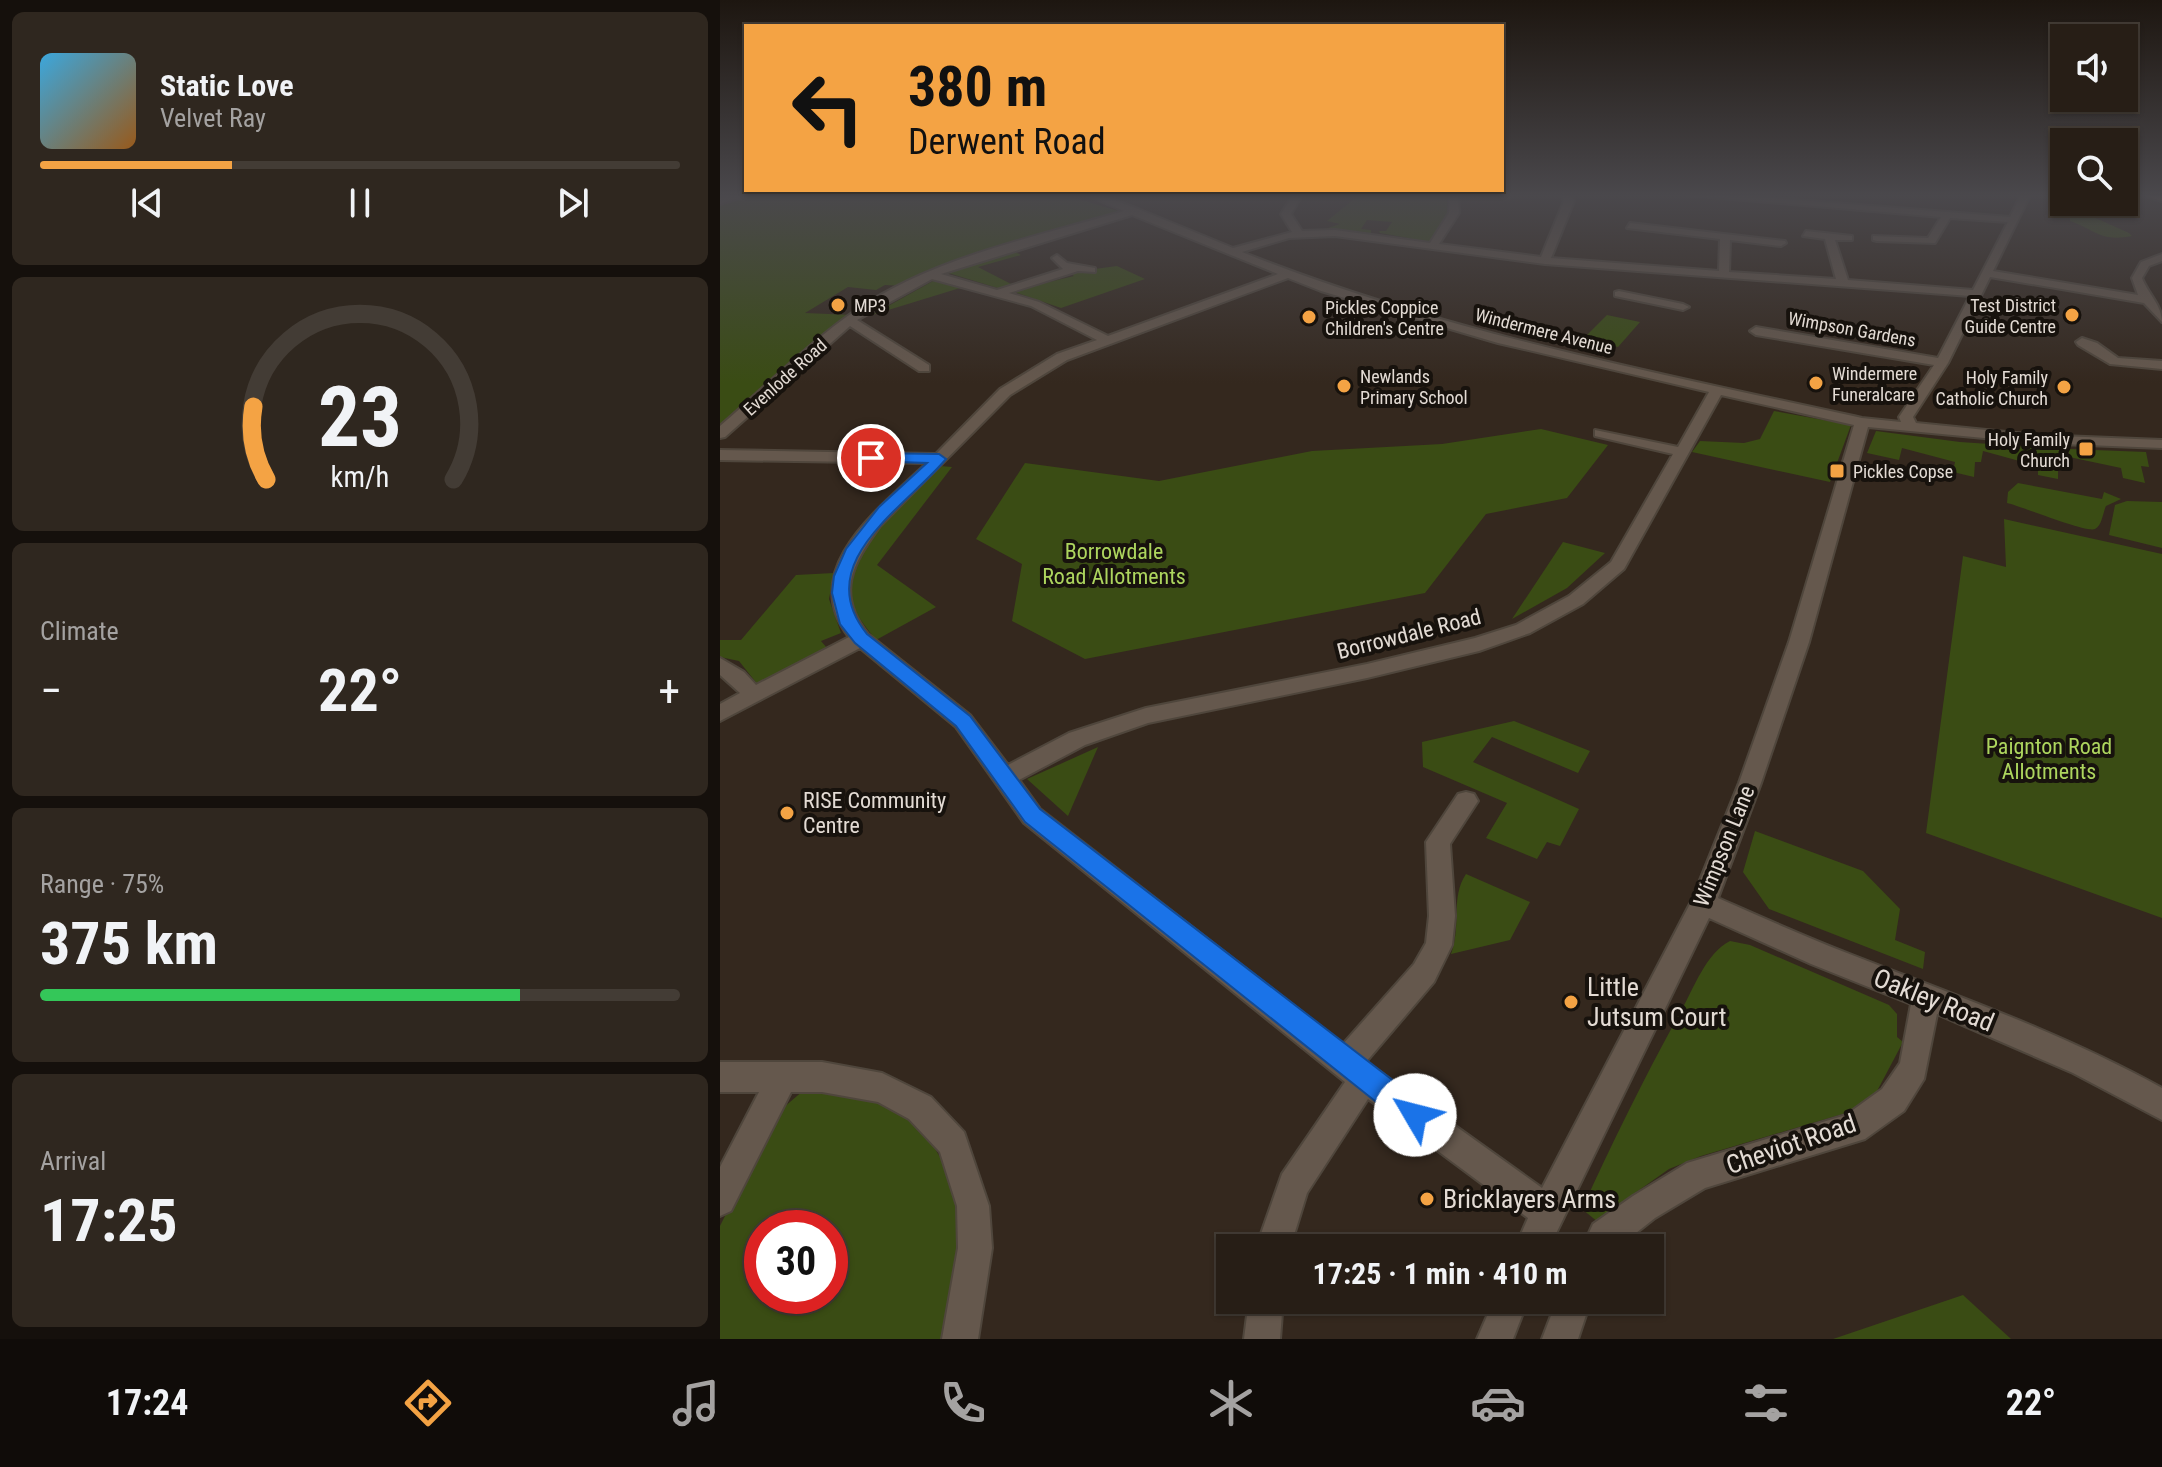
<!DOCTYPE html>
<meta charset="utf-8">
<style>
:root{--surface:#271e16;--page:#2f271f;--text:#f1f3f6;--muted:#a4a2a1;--line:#433c35;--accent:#f4a344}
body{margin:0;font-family:"Roboto Condensed",sans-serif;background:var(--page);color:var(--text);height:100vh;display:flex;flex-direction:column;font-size:30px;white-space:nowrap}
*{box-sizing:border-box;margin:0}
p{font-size:26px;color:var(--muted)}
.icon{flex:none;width:44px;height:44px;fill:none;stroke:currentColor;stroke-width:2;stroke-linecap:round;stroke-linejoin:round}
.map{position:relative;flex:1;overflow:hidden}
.side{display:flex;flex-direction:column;gap:12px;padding:12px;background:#15100c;width:720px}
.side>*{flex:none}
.top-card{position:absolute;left:24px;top:24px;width:760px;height:168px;border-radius:0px;box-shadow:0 2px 6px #0004,0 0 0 2px var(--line);background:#f4a344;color:#111;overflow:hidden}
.tools{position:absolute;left:1330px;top:24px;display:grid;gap:16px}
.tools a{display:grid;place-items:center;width:88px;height:88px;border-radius:0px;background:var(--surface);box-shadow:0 2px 6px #0004,0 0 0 2px var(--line);font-size:40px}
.speed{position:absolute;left:24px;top:1210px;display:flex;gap:16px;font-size:40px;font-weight:700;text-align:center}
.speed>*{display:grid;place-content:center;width:104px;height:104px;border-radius:50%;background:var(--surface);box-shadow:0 2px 6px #0004,0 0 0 2px var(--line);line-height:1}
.speed .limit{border:12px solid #d22;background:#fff;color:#111}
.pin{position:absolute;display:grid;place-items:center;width:68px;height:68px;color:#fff;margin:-34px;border:4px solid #fff;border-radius:50%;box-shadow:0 2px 8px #0007}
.me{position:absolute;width:88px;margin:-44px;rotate:307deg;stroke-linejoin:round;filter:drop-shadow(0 0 6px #0008)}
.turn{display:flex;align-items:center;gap:28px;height:168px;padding:0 32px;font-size:36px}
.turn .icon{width:104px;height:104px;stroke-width:2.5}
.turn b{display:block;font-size:56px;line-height:68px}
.big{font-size:60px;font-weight:700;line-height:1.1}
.side .card{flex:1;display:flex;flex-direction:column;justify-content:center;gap:12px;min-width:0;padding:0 28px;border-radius:12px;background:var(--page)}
.side .dial{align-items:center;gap:0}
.dial svg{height:208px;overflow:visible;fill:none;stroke:var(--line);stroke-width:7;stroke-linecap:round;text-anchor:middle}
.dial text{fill:var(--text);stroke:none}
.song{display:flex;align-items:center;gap:24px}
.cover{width:96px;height:96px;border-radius:12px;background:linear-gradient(135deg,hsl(200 70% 55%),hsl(30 70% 35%))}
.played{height:8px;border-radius:4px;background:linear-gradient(90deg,var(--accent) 30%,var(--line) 30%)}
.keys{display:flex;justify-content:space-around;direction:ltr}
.heat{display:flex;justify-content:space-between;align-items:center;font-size:44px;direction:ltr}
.charge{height:12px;border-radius:6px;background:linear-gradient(90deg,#34c759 75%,var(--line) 0)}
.trip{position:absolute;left:496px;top:1234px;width:448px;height:80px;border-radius:0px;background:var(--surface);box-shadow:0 2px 6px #0004,0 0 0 2px var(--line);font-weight:700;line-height:80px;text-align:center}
.tab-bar{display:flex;height:128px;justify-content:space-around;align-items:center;background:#100c09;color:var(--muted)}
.tab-bar .icon{width:56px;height:56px}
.tab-bar .current{color:var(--accent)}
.tab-bar b{font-size:36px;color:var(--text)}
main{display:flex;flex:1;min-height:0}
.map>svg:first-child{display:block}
.green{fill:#3a4c14;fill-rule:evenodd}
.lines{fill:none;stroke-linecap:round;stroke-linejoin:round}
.minor-casing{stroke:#4f463c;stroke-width:4}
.major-casing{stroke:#4f463c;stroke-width:4}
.minor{fill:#65584d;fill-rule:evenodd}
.major{fill:#a6795c;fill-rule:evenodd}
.route{fill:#1a73e8;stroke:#114b97;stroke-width:2}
.poi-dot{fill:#f4a344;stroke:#17120d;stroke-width:3}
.labels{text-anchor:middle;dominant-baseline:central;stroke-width:8;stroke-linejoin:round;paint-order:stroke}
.far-poi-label{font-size:18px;fill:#e3dbd4;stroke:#17120d;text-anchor:start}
.far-street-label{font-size:18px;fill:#e3dbd4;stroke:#17120d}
.park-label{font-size:22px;fill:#add55e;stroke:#17120d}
.street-label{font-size:22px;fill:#e3dbd4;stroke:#17120d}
.poi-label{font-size:22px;fill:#e3dbd4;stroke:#17120d;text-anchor:start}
.near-poi-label{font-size:26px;fill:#e3dbd4;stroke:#17120d;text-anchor:start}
.near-street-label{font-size:26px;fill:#e3dbd4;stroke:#17120d}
</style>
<main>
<section class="side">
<div class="card">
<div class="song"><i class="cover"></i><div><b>Static Love</b><p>Velvet Ray</p></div></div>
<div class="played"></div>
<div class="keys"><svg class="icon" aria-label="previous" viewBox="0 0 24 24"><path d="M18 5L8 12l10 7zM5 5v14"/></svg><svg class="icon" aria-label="pause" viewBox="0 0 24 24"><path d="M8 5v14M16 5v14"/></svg><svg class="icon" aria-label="next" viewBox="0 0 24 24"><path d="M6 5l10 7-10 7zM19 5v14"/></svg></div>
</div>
<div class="card dial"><svg viewBox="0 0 100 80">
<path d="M14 69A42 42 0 1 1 86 69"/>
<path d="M14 69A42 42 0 0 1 9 41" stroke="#f4a344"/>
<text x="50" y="56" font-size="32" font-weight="700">23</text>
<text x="50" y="72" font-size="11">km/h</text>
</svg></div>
<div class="card"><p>Climate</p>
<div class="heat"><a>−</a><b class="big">22°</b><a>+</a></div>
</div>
<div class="card"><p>Range · 75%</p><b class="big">375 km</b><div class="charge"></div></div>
<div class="card"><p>Arrival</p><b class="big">17:25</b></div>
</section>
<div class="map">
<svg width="1442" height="1339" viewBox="0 0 1442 1339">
<rect width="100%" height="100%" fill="#34281e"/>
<g class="green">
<polygon points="28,195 344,195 402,212 203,272 183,286 165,285 156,290 128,287 85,313 133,315 0,425 0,202"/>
<polygon points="639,195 727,195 727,214 710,242 660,233 659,231 666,231 672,222 647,220 641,229 651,230 651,234 602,230 620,224 607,221"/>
<path d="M1360 211 1409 233 1412 236C1380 242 1378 231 1350 221V217H1362Z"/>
<polygon points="292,250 301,255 258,267 293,285 281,289 225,272"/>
<polygon points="397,266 425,279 341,308 292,291 354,276 349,273 352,272"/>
<polygon points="213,281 240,288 152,315"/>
<polygon points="887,315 920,322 898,347 863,339"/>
<polygon points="1054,411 1131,425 1110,482 972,452 980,441 1024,443 1040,439"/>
<polygon points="821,429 888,445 847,498 766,514 705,593 365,659 292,621 302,564 256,539 305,463 439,481 592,451 722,444"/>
<polygon points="1156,431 1240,442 1344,449 1343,465 1338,465 1338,479 1318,475 1318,466 1263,451 1261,462 1255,462 1254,477 1233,472 1235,462 1182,448 1179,460 1147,453"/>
<polygon points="1349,449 1426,452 1429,467 1421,466 1425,483 1403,478 1401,468 1349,457"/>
<path d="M220 466 232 467 157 565 216 607 156 640C145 626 134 614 131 597 123 548 187 494 220 466Z"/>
<path d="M1298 483 1382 499 1384 492 1401 499 1386 506C1383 512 1382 526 1375 529 1366 533 1304 507 1287 503L1288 492Z"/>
<polygon points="1407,501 1442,502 1442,548 1389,535 1395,505"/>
<polygon points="1284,519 1442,554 1442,918 1206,833 1243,556 1286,567"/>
<polygon points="843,542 885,553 847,588 792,619"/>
<polygon points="114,573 109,599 121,633 101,641 107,648 38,685 19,661 0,657 0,640 21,640 76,575"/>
<polygon points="794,721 870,751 858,773 772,737 753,762 859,809 840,846 827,842 817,859 766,838 787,803 703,767 702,742"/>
<polygon points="378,747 348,816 307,779"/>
<polygon points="1035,831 1143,871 1180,909 1175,940 1205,952 1203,969 1049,909 1023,872"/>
<path d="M746 874 810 902 790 940 731 954C742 924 730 898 746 874Z"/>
<path d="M1010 941 1030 945 1169 1005 1177 1014V1037L1183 1042 1156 1093 1126 1113 981 1156 949 1169 915 1193 884 1227 862 1209C893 1141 925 1076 961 1011 974 988 986 953 1010 941Z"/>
<path d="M84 1090C103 1091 126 1089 145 1095 213 1116 245 1186 241 1254 240 1282 232 1311 228 1339H0V1226L56 1114ZM42 1228H110V1296H42Z"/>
<polygon points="1243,1295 1291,1339 1113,1339"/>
</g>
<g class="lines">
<g class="minor-casing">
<g id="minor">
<polygon points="11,195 27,195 0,204 0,198"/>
<path d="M367 195H380L418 209 513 248 572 232 561 214 573 195H582L571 214 582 231 615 230 710 243 729 213 730 195H738L739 213 719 244 821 257 844 201 841 195H850L854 201 831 258 999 271 1000 239 907 228 910 223 1065 241 1066 243 1061 246 1010 240 1009 272 1116 279 1105 239 1083 236 1086 231 1132 236V240H1115L1128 280 1253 290 1288 222 1230 218 1215 243 1157 241 1153 240V236L1208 238 1221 217 968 195H1013L1290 217 1301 195H1310L1273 271 1418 295 1412 278 1421 262 1442 254V261L1429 266 1422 278C1428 294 1442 305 1442 322L1424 303 1270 277 1228 363 1193 417 1196 423 1316 435 1442 440V448L1316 443 1148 427 1089 642 1041 783 998 898C1041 917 1083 936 1127 953 1234 995 1341 1032 1442 1088V1120L1353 1073 1217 1014 1204 1079 1184 1111 1145 1139 985 1188 935 1218 897 1248H862L873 1224 913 1196 967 1163 1126 1115 1162 1089 1180 1063 1191 1004 1091 964 989 918 829 1248H795L808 1218 648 1099 587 1193 570 1248H536L562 1174 625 1082 304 823 236 727 140 648 0 721V704L20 693 0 675V658L24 672 36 685 129 637C76 569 161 507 207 463L0 460V450L216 454 280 389 337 354 377 340 311 306 212 279 137 320 209 365V371H199L130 326 5 437 0 438V426C41 391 81 350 125 318 205 259 309 239 404 211ZM412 215 558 274 388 336 319 302 289 293 358 271 375 272V268L347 263 337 255 332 258 343 269 277 290 221 274ZM615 236 825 264 1250 296 1218 358 1036 327 1030 331 1036 335 1214 365 1179 417 1181 422 1142 418C933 372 722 332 522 252L569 238ZM568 278 601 291 778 343 989 392 958 447 875 430V436L953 454 891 562 849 596 796 625 755 638 647 664 426 708 349 733 288 765 250 715 148 634C115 594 133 563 160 526L290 395 347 360ZM1001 395 1134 425 1069 642 1019 783 972 900 822 1188 646 1062 714 982 732 945 735 916 730 844 758 801 754 794 746 792 738 794 706 842 709 916 706 943 694 964 623 1044 320 809 299 780 365 745 428 723 647 678 759 651 810 633 863 604 904 569Z"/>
<polygon points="899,291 963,304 969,307 963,310 895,296 895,292"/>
<polygon points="1362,338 1377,343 1398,358 1442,361 1442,369 1390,364 1358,345 1356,342"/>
<polygon points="0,1062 102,1062 162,1073 211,1097 244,1132 269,1206 272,1248 258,1339 222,1339 238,1248 237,1206 220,1152 189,1119 158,1102 102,1092 71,1092 11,1211 0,1216 0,1167 39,1092 0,1092"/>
<polygon points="529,1300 563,1300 560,1339 524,1339"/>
<polygon points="774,1300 808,1300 793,1339 757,1339"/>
<polygon points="837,1300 871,1300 858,1339 822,1339"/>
</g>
</g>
<g class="major-casing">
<polygon id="major" points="1428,195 1442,195 1442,201 1429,197"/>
</g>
<use href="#minor" class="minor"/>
<use href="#major" class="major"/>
</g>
<linearGradient id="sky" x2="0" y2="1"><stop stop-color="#1d1610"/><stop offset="0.51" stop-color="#4a484c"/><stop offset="1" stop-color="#4a484c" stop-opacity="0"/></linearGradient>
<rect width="1442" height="383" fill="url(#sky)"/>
<path class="route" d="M151 453 219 454 226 459C186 507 89 563 147 634L250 716 320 809 705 1105 709 1115 705 1125 695 1129 685 1125 305 822 236 726 135 643 120 624 112 593 114 576 126 549 159 507 207 463 146 461 144 458Z"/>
<g class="poi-dot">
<circle cx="118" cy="305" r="8"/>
<circle cx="1352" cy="315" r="8"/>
<circle cx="589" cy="317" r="8"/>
<circle cx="1096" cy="383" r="8"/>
<circle cx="624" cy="386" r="8"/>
<circle cx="1344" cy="387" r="8"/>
<rect x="1358" y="441" width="16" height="16" rx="4"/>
<rect x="1109" y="463" width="16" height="16" rx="4"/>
<circle cx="67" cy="813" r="8"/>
<circle cx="851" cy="1002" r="8"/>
<circle cx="707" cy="1199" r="8"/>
</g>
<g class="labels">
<g class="far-poi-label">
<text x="134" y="305">MP3</text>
<text x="1336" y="305" text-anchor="end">Test District<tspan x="1336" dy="21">Guide Centre</tspan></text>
<text x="605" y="307">Pickles Coppice<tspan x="605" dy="21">Children's Centre</tspan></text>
<text x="1112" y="373">Windermere<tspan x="1112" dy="21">Funeralcare</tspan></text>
<text x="640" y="376">Newlands<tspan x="640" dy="21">Primary School</tspan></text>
<text x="1328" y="377" text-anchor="end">Holy Family<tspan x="1328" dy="21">Catholic Church</tspan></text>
<text x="1350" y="439" text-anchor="end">Holy Family<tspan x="1350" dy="21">Church</tspan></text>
<text x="1133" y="471">Pickles Copse</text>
</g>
<g class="far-street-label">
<text transform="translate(1132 329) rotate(10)">Wimpson Gardens</text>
<text transform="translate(824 331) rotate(14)">Windermere Avenue</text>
<text transform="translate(65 377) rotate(-42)">Evenlode Road</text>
</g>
<g class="park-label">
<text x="394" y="551">Borrowdale<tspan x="394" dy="25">Road Allotments</tspan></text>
<text x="1329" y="746">Paignton Road<tspan x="1329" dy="25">Allotments</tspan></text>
</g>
<g class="street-label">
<text transform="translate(689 634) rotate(-14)">Borrowdale Road</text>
<text transform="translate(1004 846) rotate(-68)">Wimpson Lane</text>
</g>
<g class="poi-label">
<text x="83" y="800">RISE Community<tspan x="83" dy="25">Centre</tspan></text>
</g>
<g class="near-poi-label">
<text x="867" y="987">Little<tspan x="867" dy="30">Jutsum Court</tspan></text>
<text x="723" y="1199">Bricklayers Arms</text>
</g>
<g class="near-street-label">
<text transform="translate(1214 1000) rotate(22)">Oakley Road</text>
<text transform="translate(1071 1144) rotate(-19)">Cheviot Road</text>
</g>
</g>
</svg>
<div class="tools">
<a><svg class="icon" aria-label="sound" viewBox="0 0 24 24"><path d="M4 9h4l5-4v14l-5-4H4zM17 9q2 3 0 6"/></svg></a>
<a><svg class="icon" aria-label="search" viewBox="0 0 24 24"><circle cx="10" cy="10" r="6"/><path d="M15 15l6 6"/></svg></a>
</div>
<div class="speed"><div class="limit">30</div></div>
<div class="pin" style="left:151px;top:458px;background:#d93025"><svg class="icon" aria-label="arrive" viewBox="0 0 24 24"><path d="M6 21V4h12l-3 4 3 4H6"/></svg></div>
<svg class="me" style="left:695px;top:1115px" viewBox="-20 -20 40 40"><circle r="19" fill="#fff"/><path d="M0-13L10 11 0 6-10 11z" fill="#1a73e8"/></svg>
<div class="trip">17:25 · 1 min · 410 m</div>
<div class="top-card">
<div class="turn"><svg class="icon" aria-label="left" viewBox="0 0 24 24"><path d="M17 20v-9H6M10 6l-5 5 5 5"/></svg><div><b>380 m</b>Derwent Road</div></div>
</div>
</div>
</main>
<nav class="tab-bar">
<b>17:24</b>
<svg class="icon current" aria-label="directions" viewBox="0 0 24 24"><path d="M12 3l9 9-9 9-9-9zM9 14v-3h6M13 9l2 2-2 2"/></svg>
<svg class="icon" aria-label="music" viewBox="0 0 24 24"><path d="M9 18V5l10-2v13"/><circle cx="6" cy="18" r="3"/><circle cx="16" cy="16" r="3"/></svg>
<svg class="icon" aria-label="phone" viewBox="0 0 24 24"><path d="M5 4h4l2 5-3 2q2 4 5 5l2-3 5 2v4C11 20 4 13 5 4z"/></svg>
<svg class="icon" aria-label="climate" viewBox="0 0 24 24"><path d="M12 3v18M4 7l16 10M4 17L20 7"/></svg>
<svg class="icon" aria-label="car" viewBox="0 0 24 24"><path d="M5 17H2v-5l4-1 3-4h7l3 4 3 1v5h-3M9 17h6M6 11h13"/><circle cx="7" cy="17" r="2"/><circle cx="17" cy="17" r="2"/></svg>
<svg class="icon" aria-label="filters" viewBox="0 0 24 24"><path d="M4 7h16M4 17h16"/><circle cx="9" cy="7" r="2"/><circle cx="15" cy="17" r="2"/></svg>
<b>22°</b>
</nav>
